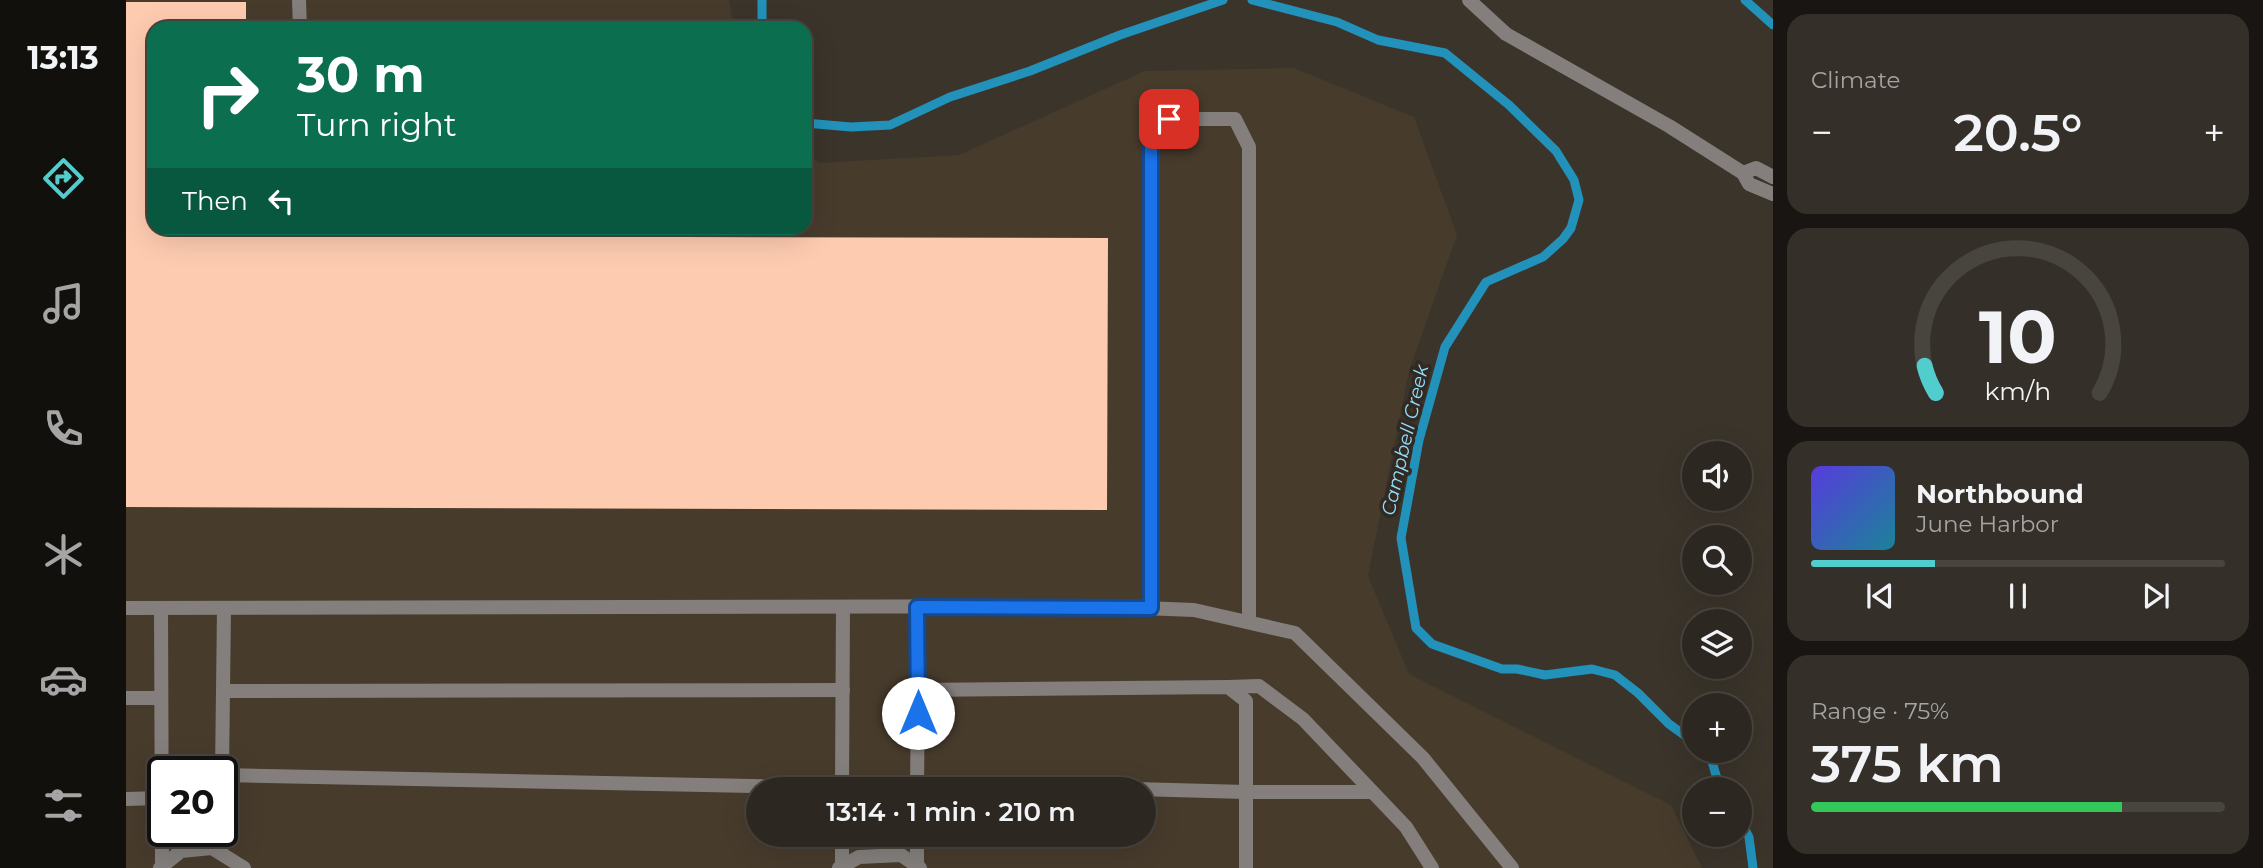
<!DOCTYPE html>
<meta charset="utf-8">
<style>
:root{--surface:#2c2720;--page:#342f29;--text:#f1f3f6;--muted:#a6a5a5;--line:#48443e;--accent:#52cdcd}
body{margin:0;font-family:Montserrat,sans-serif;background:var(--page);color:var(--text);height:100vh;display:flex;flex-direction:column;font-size:26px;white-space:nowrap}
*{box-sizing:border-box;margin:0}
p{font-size:23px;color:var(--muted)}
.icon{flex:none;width:38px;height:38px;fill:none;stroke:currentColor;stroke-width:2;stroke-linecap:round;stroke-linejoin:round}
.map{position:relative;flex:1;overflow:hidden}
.sheet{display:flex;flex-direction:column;gap:14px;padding:14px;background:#181512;width:490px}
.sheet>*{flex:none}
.guide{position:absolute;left:21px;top:21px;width:665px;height:214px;border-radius:21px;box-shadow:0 7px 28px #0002,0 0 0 2px var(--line);background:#0b6e4f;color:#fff;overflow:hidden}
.fabs{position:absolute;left:1556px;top:441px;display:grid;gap:14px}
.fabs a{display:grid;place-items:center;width:70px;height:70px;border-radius:50%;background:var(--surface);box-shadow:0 7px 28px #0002,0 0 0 2px var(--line);font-size:35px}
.speed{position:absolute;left:21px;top:756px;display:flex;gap:14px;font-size:35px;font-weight:700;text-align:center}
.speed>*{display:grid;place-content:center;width:91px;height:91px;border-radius:50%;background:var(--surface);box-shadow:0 7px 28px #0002,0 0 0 2px var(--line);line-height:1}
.speed .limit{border:4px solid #111;border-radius:10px;background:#fff;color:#111}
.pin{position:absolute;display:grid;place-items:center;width:60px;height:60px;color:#fff;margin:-30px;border-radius:14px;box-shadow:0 4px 10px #0006}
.me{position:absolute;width:77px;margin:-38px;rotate:0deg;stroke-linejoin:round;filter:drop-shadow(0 0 5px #0008)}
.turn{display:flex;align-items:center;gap:24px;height:147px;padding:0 35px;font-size:32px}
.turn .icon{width:91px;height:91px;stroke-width:2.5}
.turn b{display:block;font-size:49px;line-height:60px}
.then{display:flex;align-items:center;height:66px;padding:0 35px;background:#0003;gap:14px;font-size:26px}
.big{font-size:52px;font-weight:600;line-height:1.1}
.sheet .card{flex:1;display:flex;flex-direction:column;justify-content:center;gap:10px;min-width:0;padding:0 24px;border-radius:21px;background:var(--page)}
.sheet .dial{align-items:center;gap:0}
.dial svg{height:182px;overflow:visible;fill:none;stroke:var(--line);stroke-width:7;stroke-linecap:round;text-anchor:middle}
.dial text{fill:var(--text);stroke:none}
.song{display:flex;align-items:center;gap:21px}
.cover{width:84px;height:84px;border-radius:10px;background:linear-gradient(135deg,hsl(250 70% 55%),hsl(190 70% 35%))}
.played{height:7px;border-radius:4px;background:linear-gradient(90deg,var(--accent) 30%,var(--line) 30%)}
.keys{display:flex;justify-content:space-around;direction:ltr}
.heat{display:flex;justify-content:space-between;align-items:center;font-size:38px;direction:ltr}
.charge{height:10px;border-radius:5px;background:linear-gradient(90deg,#34c759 75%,var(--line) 0)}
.trip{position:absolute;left:620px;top:777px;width:410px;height:70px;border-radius:35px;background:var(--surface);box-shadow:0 7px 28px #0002,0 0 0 2px var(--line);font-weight:600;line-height:70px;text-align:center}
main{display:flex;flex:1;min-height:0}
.tabs{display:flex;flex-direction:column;width:126px;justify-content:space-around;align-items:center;background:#12100d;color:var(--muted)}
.tabs .icon{width:49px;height:49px}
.tabs .selected{color:var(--accent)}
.tabs b{font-size:32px;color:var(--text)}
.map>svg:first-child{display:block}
.industrial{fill:#473b2c;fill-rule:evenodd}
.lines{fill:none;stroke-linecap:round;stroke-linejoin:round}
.stream{stroke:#2292bb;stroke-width:9}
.building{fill:#fdcbb0}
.service{stroke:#847f7c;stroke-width:14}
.route-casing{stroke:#114b97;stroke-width:18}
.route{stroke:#1a73e8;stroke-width:12}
.labels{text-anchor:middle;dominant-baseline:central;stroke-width:7;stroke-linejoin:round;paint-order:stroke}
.water-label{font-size:19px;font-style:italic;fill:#94ddfd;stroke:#312a22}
</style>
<main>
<nav class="tabs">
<b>13:13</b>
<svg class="icon selected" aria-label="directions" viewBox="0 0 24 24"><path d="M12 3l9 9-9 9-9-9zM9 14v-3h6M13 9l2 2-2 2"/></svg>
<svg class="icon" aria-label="music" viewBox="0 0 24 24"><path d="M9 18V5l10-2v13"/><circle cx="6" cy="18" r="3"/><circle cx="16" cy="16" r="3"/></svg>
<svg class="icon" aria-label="phone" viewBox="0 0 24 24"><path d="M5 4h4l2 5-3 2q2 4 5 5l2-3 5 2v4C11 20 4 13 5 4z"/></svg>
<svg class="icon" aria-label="climate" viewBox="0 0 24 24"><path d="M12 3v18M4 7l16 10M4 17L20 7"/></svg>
<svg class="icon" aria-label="car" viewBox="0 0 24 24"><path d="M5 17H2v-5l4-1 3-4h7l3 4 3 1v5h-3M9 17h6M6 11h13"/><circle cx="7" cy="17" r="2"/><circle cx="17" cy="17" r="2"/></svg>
<svg class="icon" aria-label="filters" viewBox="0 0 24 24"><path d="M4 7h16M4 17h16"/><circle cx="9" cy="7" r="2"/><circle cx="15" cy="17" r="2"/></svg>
</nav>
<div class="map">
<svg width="1647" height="868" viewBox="0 0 1647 868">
<rect width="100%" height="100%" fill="#3b342b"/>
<path class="industrial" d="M0 0H603L608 28H28V228H679V152L693 163 833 155 1019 71 1168 68 1288 117 1331 235 1283 371 1242 576 1283 674 1545 805 1576 868H0ZM37 772H96V831H37ZM632 789H1017V835H632Z"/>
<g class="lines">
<g class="stream">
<polyline points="636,0 636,28"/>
<polyline points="1126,0 1211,22 1252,40 1319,53 1383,105 1430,151 1448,180 1453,200 1445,228 1437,239 1417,257 1360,282 1319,347 1293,440 1275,538 1290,628 1306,644 1376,669 1391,669 1419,675 1466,669 1489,675 1512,693 1543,724 1568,742"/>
<polyline points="1619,0 1647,25"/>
<polyline points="679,123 725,127 764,125 824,97 904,71 994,35 1097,0"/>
<polyline points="1583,751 1594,789"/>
<polyline points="1614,820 1623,837 1627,868"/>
</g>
</g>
<polygon class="building" points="0,2 120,2 120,28 28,28 28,228 120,228 120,236 982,238 981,510 0,507"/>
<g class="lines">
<g class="service">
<polyline points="173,0 174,28"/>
<polyline points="1343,0 1380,34 1543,126 1617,173 1623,184 1647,194"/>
<polyline points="1617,173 1630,168 1647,177"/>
<polyline points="791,607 792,690 1102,687 1120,701 1120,868"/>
<polyline points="0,608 966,606 1068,610 1169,633 1297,758 1386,868"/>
<polyline points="35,608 36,866"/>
<polyline points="1025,608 1025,148 1043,119 1109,119 1123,147 1123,622"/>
<polyline points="1102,687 1133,686 1177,719 1280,827 1306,868"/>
<polyline points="97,691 717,690"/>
<polyline points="0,698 35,698"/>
<polyline points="96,772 98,608"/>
<polyline points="96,775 716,788"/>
<polyline points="791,783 1120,792 1246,792"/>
<polyline points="716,789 717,607"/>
<polyline points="791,789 792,690"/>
<polyline points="0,799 36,798"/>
<polyline points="95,853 95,831"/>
<polyline points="716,866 716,835"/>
<polyline points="791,866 791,835"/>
<polyline points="34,868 55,851 86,848 118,868"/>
<polyline points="713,868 733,857 775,855 794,868"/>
</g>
</g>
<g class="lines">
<g class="route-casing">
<polyline id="route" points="792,713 791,607 1025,608 1025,148 1043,119"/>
</g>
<use href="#route" class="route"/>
</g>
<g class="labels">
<g class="water-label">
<text transform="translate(1279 440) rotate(-77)">Campbell Creek</text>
</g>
</g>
</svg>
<div class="fabs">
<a><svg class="icon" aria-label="sound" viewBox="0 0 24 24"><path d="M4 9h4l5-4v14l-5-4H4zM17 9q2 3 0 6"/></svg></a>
<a><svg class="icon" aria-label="search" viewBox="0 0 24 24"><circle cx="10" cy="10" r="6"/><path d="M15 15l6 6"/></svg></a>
<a><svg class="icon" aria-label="layers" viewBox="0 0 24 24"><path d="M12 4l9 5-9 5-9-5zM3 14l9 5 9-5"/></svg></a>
<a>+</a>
<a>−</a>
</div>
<div class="speed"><div class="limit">20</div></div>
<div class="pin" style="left:1043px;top:119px;background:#d93025"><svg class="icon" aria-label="arrive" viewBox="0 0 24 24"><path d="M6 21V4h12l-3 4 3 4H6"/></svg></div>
<svg class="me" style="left:792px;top:713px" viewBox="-20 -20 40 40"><circle r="19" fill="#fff"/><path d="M0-13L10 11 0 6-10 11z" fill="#1a73e8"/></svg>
<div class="trip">13:14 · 1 min · 210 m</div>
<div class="guide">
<div class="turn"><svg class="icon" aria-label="right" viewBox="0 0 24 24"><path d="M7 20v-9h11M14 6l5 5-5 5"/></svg><div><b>30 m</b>Turn right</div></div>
<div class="then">Then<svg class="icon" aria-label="left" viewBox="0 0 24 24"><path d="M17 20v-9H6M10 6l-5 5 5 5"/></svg></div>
</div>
</div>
<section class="sheet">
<div class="card"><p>Climate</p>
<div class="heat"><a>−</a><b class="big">20.5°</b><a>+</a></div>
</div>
<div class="card dial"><svg viewBox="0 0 100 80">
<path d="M14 69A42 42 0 1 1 86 69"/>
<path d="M14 69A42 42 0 0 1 9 57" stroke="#52cdcd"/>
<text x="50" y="56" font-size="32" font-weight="700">10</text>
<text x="50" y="72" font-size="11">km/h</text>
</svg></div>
<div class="card">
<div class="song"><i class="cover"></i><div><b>Northbound</b><p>June Harbor</p></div></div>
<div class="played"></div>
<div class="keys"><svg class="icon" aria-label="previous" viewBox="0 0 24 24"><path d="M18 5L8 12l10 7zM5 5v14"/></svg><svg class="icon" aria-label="pause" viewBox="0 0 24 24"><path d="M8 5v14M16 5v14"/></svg><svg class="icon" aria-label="next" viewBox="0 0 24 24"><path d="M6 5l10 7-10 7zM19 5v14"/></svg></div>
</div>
<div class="card"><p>Range · 75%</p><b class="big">375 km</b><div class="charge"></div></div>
</section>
</main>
